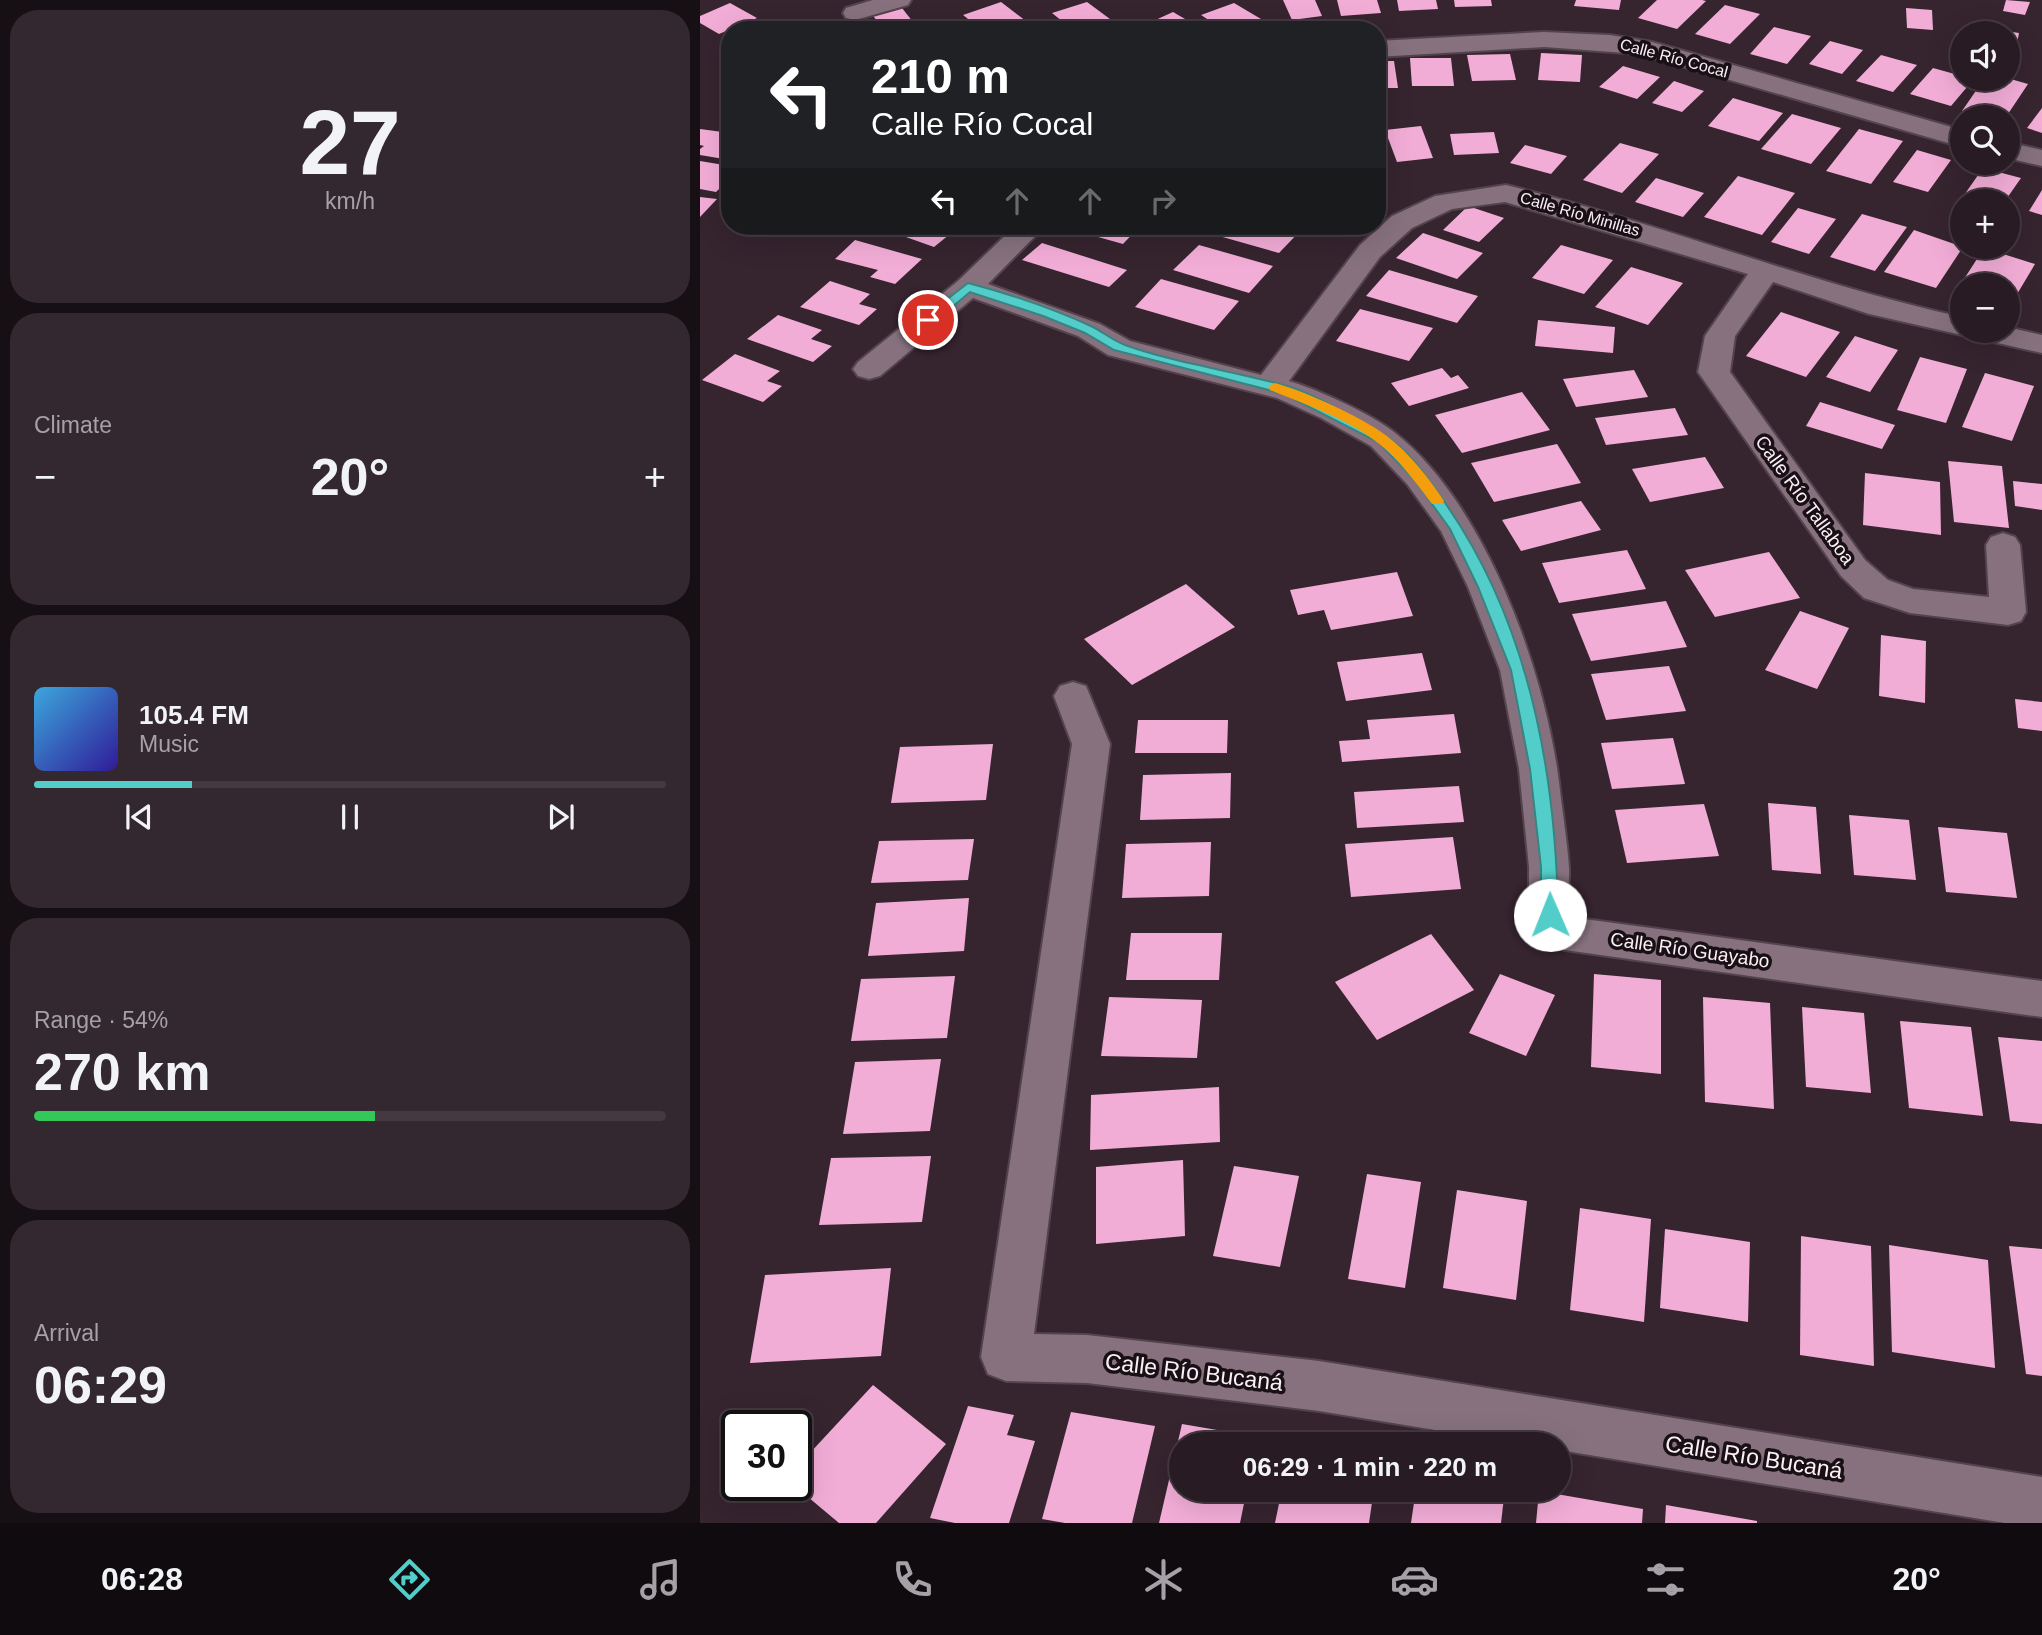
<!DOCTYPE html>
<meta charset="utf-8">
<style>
:root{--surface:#281b23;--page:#342830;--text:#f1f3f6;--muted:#a5a1a6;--line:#443941;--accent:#53cdc9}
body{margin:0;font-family:Arial,sans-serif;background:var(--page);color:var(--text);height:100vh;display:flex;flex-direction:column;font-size:26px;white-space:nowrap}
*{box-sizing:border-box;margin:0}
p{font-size:23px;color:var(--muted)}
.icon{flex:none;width:38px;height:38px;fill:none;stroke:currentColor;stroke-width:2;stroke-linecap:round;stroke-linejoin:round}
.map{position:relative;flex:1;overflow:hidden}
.side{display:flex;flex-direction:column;gap:10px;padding:10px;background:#160f13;width:700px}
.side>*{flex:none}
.guide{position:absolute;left:21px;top:21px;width:665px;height:214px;border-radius:28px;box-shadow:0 7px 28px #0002,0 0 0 2px var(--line);background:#202124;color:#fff;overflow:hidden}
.fabs{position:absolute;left:1250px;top:21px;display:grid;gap:14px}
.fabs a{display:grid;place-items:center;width:70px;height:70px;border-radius:50%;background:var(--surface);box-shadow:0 7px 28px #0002,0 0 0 2px var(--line);font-size:35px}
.speed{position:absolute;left:21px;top:1410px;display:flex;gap:14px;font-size:35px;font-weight:700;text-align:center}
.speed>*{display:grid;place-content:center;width:91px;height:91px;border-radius:50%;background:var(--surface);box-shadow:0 7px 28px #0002,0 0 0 2px var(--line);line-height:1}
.speed .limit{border:4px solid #111;border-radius:10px;background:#fff;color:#111}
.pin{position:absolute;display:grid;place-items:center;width:60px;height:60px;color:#fff;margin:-30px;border:4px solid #fff;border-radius:50%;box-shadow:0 2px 7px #0007}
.me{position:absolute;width:77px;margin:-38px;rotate:359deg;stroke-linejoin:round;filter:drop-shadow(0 0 5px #0008)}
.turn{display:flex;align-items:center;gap:24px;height:147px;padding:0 35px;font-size:32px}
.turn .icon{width:91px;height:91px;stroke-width:2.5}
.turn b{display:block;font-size:49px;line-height:60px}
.lanes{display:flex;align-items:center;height:66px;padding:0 35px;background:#0003;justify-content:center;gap:35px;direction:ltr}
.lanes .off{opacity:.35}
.big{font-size:52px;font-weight:600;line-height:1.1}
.side .card{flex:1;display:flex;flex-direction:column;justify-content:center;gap:10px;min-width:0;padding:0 24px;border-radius:28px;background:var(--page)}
.side .dial{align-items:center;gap:0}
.dial b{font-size:91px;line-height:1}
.song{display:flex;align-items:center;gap:21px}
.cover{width:84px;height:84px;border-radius:10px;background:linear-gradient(135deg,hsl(200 70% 55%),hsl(250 70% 35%))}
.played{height:7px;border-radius:4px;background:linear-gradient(90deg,var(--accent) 25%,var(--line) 25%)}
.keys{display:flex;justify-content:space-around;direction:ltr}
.heat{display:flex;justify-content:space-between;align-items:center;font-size:38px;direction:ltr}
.charge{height:10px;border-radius:5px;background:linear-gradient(90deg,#34c759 54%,var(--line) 0)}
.trip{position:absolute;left:469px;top:1432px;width:402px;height:70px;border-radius:35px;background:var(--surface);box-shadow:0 7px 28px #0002,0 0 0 2px var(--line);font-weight:600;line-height:70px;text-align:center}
.tabs{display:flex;height:112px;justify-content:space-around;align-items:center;background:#100b0e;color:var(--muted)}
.tabs .icon{width:49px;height:49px}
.tabs .current{color:var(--accent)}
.tabs b{font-size:32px;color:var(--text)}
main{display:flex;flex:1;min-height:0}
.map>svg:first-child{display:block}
.building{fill:#f2add7}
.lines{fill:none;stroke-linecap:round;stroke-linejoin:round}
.minor-casing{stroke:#52434c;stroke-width:4}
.minor{fill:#87717e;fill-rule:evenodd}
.route{fill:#53cdc9;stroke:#368583;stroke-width:2}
.slow{fill:#f59e0b}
.labels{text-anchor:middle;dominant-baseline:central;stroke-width:7;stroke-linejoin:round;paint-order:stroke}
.far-street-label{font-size:16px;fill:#fbeef5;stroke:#181015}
.street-label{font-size:19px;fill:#fbeef5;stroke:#181015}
.near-street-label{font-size:23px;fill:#fbeef5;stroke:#181015}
</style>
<main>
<section class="side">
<div class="card dial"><b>27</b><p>km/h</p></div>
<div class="card"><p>Climate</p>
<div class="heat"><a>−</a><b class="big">20°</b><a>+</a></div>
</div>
<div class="card">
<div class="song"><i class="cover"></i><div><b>105.4 FM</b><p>Music</p></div></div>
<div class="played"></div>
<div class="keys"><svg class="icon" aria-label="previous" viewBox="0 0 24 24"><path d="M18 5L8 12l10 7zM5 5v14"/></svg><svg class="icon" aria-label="pause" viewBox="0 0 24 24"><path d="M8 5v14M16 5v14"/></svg><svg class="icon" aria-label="next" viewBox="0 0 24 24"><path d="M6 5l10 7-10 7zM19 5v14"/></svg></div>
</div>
<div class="card"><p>Range · 54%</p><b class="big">270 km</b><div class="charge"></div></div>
<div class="card"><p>Arrival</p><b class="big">06:29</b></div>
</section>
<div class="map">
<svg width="1342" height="1523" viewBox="0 0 1342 1523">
<rect width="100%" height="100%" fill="#36242f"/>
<g class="building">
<polygon points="583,0 615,0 622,16 592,20"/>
<polygon points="637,0 677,0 681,13 641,16"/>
<polygon points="697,0 736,0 738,9 699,11"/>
<polygon points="754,0 791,0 792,6 755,7"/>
<polygon points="876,0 921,0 919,10 874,6"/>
<polygon points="957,0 1002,0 1006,1 977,29 938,18"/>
<polygon points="1306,0 1330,2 1325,15 1303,11"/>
<polygon points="301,2 326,21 301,30 282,30 263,15"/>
<polygon points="387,2 410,19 373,30 352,13"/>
<polygon points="30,3 57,18 19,34 0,23 0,16"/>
<polygon points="534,3 561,19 550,23 556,28 524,30 501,15"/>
<polygon points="1025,5 1060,14 1030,44 995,34"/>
<polygon points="202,8 213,22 184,29 173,16"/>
<polygon points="1206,8 1232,10 1233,30 1207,28"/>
<polygon points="473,12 504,30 464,30 451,22"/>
<polygon points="345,21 357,30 319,30 319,29"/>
<polygon points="1272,26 1319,33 1315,54 1307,53 1307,33 1270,33"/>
<polygon points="1074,27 1111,36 1087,64 1050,54"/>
<polygon points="1130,41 1163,50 1142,74 1109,64"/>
<polygon points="841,53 882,55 880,82 838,80"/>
<polygon points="810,54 816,80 772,81 767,55"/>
<polygon points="1181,55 1217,65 1193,92 1156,81"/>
<polygon points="710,58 751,58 754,86 712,86"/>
<polygon points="677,61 694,61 698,88 677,88"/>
<polygon points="923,66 960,77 937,99 899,87"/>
<polygon points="1233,68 1262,76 1262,79 1273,80 1251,106 1210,94"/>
<polygon points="1307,78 1328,84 1306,117 1285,117 1262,111 1284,79"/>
<polygon points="974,81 1004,91 982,112 952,103"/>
<polygon points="1033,98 1083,113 1059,141 1008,126"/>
<polygon points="1342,108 1342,133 1327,128"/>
<polygon points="1092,114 1141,128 1111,164 1061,149"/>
<polygon points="721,126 733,158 697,162 685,130"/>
<polygon points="0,129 30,133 30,160 0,155 0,149 4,146 0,145"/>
<polygon points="1159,129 1203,141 1171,184 1126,171"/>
<polygon points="794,132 799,153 754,155 750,134"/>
<polygon points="920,143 959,154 922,193 883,180"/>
<polygon points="825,145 867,156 851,174 810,163"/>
<polygon points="1217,150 1251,160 1228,192 1193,182"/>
<polygon points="0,161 30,166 30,178 16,192 0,189"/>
<polygon points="1283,168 1321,178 1305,201 1260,201"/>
<polygon points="1038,176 1095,193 1062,235 1004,217"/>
<polygon points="956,178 1004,193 983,217 935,202"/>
<polygon points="1342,190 1342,215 1329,211"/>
<polygon points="0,197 17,199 0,217"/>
<polygon points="768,206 804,218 779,242 743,230"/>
<polygon points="1098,208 1136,219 1109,254 1071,242"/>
<polygon points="1162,214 1207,227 1175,271 1130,257"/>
<polygon points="175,226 260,226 234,247"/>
<polygon points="359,226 440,226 423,244"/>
<polygon points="520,226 596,226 603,228 579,253 512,234"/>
<polygon points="1214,230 1263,247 1236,288 1184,272"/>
<polygon points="723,233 783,253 757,279 696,258"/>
<polygon points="155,240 222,259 195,284 170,277 178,270 135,259"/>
<polygon points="342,243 427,270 409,287 322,260"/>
<polygon points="499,245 573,266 549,293 473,270"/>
<polygon points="861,245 913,260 884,294 832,278"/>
<polygon points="1284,248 1335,264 1310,306 1307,305 1307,285 1262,285 1262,291 1257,290"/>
<polygon points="931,267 983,283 948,325 895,307"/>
<polygon points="689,270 778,296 757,323 666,296"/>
<polygon points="461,279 539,301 514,330 435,307"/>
<polygon points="130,281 170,294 159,304 177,309 159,325 100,307"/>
<polygon points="660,309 733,328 709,361 636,341"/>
<polygon points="1081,312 1140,332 1106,377 1046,356"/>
<polygon points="78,315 122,330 111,339 132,346 113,362 47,339"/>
<polygon points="838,320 915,327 913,353 835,346"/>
<polygon points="1155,336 1198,350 1170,392 1126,377"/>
<polygon points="35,354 80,371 67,381 82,386 63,402 2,380"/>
<polygon points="1220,357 1267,369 1246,423 1197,410"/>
<polygon points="742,368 751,378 758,375 769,388 709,406 691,383"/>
<polygon points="934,370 948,397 876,407 863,379"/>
<polygon points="1285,373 1334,386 1312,441 1262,427"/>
<polygon points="822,392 850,430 762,453 735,415"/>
<polygon points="1120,402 1195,425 1182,449 1106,426"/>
<polygon points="975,408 988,435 906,445 895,418"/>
<polygon points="857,444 881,483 794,502 771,463"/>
<polygon points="1005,457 1024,488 950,502 932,469"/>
<polygon points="1248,461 1302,466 1309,528 1254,522"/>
<polygon points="1165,473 1240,482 1241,535 1163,525"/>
<polygon points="1313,481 1342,484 1342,510 1315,506"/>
<polygon points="881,501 901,530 821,551 802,520"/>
<polygon points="927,550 946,589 859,603 842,563"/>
<polygon points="1069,552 1100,598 1015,617 985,570"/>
<polygon points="697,572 713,616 631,630 624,610 598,615 590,590"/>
<polygon points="486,584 535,627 432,685 384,639"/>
<polygon points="966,601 987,647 891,661 872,614"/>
<polygon points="1100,611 1149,628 1117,689 1065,670"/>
<polygon points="1181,635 1226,641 1225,703 1179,696"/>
<polygon points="722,653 732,690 646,701 637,662"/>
<polygon points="969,666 986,711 906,720 891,674"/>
<polygon points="1315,699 1342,702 1342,731 1318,728"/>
<polygon points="754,714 761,753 642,762 639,741 670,739 667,720"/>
<polygon points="438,720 528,720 527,753 435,753"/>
<polygon points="973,738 985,784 912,789 901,743"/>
<polygon points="293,744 286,800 191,803 200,747"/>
<polygon points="531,773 530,818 440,820 443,775"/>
<polygon points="759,786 764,822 657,828 654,792"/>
<polygon points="1068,803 1116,807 1121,874 1072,870"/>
<polygon points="1004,804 1019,856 927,863 915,810"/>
<polygon points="1149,815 1209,820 1216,880 1154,875"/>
<polygon points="1238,827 1307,833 1317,898 1246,892"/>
<polygon points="753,837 761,889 651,897 645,844"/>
<polygon points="274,839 268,880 171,883 179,841"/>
<polygon points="511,842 509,896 422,898 426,844"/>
<polygon points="269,898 264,951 168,956 176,903"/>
<polygon points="431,933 522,933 519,980 426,980"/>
<polygon points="731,934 774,990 677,1040 635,982"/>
<polygon points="800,974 855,995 826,1056 769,1033"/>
<polygon points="894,974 961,980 961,1074 891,1067"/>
<polygon points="255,976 247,1038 151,1041 161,979"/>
<polygon points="409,997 502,1000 497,1058 401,1056"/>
<polygon points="1003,997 1070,1003 1074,1109 1005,1102"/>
<polygon points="1102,1007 1164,1013 1171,1093 1106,1087"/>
<polygon points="1200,1021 1271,1027 1283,1116 1209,1108"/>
<polygon points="1298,1037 1342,1041 1342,1124 1310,1121"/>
<polygon points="241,1059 230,1131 143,1134 155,1062"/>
<polygon points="519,1087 520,1142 390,1150 391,1095"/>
<polygon points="231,1156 222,1222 119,1225 131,1158"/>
<polygon points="483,1160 485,1236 396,1244 396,1167"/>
<polygon points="534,1166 599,1176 580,1267 513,1256"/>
<polygon points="667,1174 721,1182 705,1288 648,1279"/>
<polygon points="757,1190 827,1201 816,1300 743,1288"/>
<polygon points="880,1208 951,1219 944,1322 870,1310"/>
<polygon points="965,1229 1050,1242 1048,1322 960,1308"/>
<polygon points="1101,1236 1171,1246 1174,1366 1100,1355"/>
<polygon points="1189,1245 1288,1260 1295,1368 1192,1352"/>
<polygon points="1309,1246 1342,1249 1342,1376 1326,1374"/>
<polygon points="191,1268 181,1356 50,1363 65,1275"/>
<polygon points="173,1385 246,1444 176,1523 139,1523 96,1487 96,1468"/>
<polygon points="268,1406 314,1415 307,1435 335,1441 309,1523 255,1523 230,1518"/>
<polygon points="371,1412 455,1426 432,1523 365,1523 342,1519"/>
<polygon points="482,1424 558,1437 557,1444 481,1444 481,1489 547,1489 540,1523 459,1523"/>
<polygon points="582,1489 674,1489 669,1523 575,1523"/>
<polygon points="716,1489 805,1489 801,1523 711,1523"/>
<polygon points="839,1491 943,1509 942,1523 836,1523"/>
<polygon points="966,1505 1057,1521 1057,1523 965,1523"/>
</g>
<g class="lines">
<g class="minor-casing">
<g id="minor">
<polygon points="173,0 211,0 208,5 155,20 146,18 143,13 146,8"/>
<polygon points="844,32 910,35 952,42 1262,130 1262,147 940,54 844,47 677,57 677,41"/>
<polygon points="1307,142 1342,150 1342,166 1307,158"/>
<path d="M806 185C960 223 1107 283 1262 317V331H1307V327L1342 335V353L1271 337 1268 334 1262 335 1169 314 1073 282 1035 336 1030 372 1165 560 1188 580 1213 589 1289 597 1286 545 1291 537 1303 533 1315 537 1320 545 1326 612 1321 621 1308 625 1210 613 1164 598 1141 576 998 372 1005 336 1048 274 805 202 752 209 712 228 680 257 589 381C617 389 671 414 694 432 785 503 845 671 859 782 862 810 867 838 869 867 870 879 866 897 871 909 871 910 877 917 877 918L1342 981V1017L865 950 850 945 829 914V867L819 769 800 670 768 587 741 531 707 484 671 446 621 418 577 398 408 355 378 336 273 298 180 376 169 379 158 376 153 369 158 362 258 281 315 226H345L288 284 400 324 430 341 561 375 660 245 692 216 735 196Z"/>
<polygon points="373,682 386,686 410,744 334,1334 387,1335 619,1361 1342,1477 1342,1523 1305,1523 859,1450 859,1444 821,1444 619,1411 387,1383 306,1381 288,1374 281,1357 372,744 354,696 360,686"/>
</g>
</g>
<use href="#minor" class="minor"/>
</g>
<path class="route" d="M268 283C310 294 354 309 393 327 404 333 414 341 425 345 478 364 536 371 590 387 613 394 662 422 684 435 706 448 724 473 738 493 827 614 856 768 858 915L856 919H844L841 915V867L830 769 811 670 778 587 750 529 714 479 678 442 584 394 414 350 385 333 343 316 270 292 233 323H224V317Z"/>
<path class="slow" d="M575 383C609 393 658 415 687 436 709 453 729 478 744 501L742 504H732C716 483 699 459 678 443 647 418 606 405 570 390L568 387Z"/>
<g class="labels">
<g class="far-street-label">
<text transform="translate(974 58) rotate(15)">Calle Río Cocal</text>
<text transform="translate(880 214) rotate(16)">Calle Río Minillas</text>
</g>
<g class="street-label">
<text transform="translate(1105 500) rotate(54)">Calle Río Tallaboa</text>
<text transform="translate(990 950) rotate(8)">Calle Río Guayabo</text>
</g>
<g class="near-street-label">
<text transform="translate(494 1372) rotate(7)">Calle Río Bucaná</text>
<text transform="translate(1054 1457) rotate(9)">Calle Río Bucaná</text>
</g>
</g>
</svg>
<div class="fabs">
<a><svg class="icon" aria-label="sound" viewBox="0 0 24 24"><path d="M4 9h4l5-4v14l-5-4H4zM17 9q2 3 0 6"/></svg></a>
<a><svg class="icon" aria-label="search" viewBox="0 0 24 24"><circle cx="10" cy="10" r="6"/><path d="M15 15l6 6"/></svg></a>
<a>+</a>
<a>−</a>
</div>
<div class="speed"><div class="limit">30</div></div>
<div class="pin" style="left:228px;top:320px;background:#d93025"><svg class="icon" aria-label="arrive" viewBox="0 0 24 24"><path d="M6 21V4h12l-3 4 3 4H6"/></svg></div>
<svg class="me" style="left:850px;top:915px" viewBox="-20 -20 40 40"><circle r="19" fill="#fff"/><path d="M0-13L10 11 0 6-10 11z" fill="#53cdc9"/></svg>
<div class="trip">06:29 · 1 min · 220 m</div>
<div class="guide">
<div class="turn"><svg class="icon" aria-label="left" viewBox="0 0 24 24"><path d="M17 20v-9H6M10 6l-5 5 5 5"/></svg><div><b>210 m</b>Calle Río Cocal</div></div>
<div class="lanes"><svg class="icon" aria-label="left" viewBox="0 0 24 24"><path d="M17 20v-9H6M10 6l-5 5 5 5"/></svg><svg class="icon off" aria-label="ahead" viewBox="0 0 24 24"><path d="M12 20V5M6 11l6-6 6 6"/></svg><svg class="icon off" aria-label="ahead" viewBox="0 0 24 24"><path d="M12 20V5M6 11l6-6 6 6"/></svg><svg class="icon off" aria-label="right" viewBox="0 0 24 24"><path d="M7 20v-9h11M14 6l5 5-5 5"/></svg></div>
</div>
</div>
</main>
<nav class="tabs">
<b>06:28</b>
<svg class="icon current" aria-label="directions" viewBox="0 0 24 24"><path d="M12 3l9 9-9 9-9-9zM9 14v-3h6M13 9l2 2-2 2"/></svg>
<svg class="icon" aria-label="music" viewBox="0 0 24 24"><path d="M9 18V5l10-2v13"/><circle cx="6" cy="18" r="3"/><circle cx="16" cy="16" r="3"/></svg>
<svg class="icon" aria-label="phone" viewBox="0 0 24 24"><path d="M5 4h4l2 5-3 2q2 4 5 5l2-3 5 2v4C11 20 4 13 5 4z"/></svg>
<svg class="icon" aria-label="climate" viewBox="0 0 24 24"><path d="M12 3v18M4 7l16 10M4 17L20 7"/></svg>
<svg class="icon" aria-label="car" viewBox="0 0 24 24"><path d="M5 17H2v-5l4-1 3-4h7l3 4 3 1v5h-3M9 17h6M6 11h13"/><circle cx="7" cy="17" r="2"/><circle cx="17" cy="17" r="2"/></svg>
<svg class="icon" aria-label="filters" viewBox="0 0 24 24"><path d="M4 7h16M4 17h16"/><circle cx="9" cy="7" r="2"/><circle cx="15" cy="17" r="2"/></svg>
<b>20°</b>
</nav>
